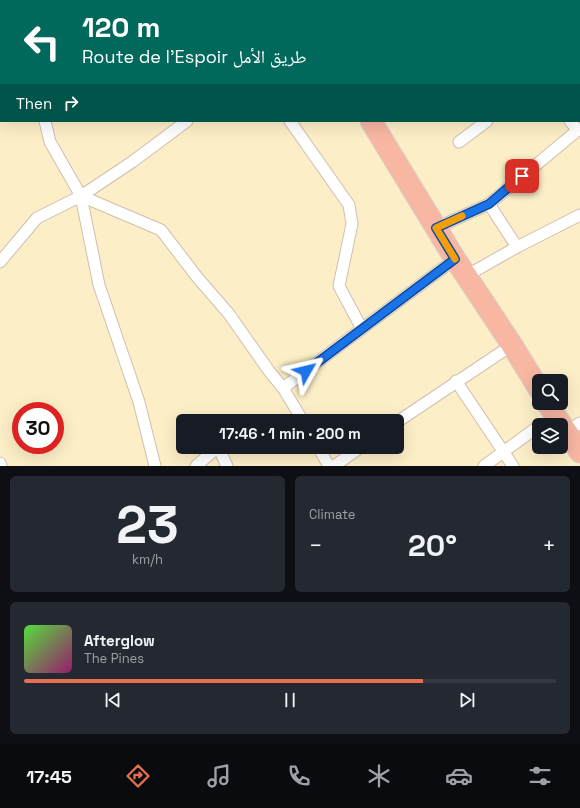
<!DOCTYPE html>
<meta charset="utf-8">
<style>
:root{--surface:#171b24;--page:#242831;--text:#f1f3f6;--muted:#9ea1a6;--line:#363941;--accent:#e76f51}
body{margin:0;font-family:"Space Grotesk","Noto Naskh Arabic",sans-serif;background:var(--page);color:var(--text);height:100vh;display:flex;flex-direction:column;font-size:15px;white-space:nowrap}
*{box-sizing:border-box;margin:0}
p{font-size:13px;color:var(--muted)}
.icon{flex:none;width:22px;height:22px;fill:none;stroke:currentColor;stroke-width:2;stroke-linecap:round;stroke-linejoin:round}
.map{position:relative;height:466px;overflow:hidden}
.details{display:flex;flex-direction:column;gap:10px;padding:10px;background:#0d0f14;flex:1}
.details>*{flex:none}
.hud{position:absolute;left:0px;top:0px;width:580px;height:122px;box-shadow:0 4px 16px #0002;background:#00695c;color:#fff;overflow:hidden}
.fabs{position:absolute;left:532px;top:374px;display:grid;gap:8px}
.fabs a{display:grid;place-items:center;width:36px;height:36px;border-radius:6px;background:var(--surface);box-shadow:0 4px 16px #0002;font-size:20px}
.speed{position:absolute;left:12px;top:402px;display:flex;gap:8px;font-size:20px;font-weight:700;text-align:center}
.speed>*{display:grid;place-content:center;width:52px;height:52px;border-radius:50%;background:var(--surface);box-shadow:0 4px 16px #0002;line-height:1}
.speed .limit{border:6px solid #d22;background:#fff;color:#111}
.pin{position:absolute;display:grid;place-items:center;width:34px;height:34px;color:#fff;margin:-17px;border-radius:8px;box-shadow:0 2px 6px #0006}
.me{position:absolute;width:44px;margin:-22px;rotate:53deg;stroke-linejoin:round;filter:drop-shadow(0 0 3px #0008)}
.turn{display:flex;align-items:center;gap:14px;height:84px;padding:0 16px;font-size:18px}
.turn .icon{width:52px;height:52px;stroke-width:2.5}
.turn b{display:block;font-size:28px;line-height:34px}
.then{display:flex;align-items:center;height:38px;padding:0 16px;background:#0003;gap:8px;font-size:15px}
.big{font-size:30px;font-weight:600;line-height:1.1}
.details .tile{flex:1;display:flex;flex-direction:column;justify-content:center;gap:6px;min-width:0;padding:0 14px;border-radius:6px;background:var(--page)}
.details .dial{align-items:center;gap:0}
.dial b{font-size:52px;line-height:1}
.song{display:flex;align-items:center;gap:12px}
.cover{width:48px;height:48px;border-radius:6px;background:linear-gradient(135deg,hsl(110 70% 55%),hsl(320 70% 35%))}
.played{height:4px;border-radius:2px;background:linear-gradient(90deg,var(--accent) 75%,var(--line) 75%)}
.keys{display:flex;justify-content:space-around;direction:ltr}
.heat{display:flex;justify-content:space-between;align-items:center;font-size:22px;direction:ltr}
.details .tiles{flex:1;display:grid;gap:10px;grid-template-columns:1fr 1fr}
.tile:last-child{grid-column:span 2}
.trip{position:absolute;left:176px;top:414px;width:228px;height:40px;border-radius:6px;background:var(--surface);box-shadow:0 4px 16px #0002;font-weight:600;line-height:40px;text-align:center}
.menu{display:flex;height:64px;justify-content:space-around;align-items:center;background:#090b0e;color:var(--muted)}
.menu .icon{width:28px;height:28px}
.menu .on{color:var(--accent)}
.menu b{font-size:18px;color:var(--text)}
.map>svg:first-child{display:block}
.sand{fill:#fcefc7;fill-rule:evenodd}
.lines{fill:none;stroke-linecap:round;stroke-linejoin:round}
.street-casing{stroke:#d1beb0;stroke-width:13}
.highway-casing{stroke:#dad1cd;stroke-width:23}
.street{stroke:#fff;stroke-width:11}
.highway{stroke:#f7b7a3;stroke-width:21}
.route-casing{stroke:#114b97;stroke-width:10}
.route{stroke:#1a73e8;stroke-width:7}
.slow{stroke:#f59e0b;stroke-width:7}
</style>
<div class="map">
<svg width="580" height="466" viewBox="0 0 580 466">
<rect width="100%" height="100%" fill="#fdf6ec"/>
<path class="sand" d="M0 0H580V466H0ZM1 1H579V121H1ZM539 381H561V403H539ZM21 411H55V445H21ZM183 421H397V447H183ZM539 425H561V447H539Z"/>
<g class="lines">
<g class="street-casing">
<g id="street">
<polyline points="17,0 17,1"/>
<polyline points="200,0 201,1"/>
<polyline points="483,0 484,1"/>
<polyline points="562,0 562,1"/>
<polyline points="367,1 368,0"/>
<polyline points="579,3 580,2"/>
<polyline points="579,26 580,28"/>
<polyline points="0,115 1,115"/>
<polyline points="45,121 50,142 81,196 99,285 139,402 155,466"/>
<polyline points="290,121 349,205 352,224 339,286 362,329"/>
<polyline points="459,142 487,121"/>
<polyline points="81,196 161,230 197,277 229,314 269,371 283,388"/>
<polyline points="489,204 517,247"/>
<polyline points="436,228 489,204 578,130 570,121"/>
<polyline points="0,262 37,218 81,196 132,162 187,121"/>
<polyline points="466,276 517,247 580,215"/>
<polyline points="456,381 513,466"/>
<polyline points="303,421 283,388 455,259"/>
<polyline points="397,422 512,345"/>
<polyline points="566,432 580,423"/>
<polyline points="318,447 329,466"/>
<polyline points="0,463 1,466"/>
<polyline points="196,466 218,447 227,466"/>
<polyline points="334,466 361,447"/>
<polyline points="484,466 539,426"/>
</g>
</g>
<g class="highway-casing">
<g id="highway">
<polyline points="297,0 297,1"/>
<polyline points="371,121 455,259 512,345 539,389"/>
<polyline points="547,403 580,452"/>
</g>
</g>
<use href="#street" class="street"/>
<use href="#highway" class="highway"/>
</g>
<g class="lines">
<g class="route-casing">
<polyline id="route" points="306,371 455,259 436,228 489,204 522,176"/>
</g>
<use href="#route" class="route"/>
<polyline class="slow" points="455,259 436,228 462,216"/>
</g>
</svg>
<div class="fabs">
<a><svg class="icon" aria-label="search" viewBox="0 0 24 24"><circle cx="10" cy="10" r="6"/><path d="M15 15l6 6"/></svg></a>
<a><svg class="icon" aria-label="layers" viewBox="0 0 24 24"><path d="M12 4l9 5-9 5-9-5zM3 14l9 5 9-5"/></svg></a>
</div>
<div class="speed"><div class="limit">30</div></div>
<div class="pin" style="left:522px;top:176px;background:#d93025"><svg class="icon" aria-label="arrive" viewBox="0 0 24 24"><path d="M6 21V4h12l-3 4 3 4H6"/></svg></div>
<svg class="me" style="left:306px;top:371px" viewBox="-20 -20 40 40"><path d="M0-17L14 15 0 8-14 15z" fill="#1a73e8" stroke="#fff" stroke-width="4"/></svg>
<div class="trip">17:46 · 1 min · 200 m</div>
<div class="hud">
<div class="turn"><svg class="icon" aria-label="left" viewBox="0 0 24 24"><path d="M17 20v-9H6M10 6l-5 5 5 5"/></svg><div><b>120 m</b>Route de l’Espoir طريق الأمل</div></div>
<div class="then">Then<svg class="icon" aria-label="right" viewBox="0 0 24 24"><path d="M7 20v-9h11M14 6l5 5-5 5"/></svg></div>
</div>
</div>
<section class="details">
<div class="tiles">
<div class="tile dial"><b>23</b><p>km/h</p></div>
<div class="tile"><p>Climate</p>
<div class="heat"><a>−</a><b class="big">20°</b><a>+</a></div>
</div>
<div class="tile">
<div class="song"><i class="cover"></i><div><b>Afterglow</b><p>The Pines</p></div></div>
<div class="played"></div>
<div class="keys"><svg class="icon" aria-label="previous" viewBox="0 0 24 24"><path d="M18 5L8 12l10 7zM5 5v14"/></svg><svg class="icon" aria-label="pause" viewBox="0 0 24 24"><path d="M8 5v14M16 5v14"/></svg><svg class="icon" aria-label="next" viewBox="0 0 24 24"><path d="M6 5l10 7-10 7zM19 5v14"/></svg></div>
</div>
</div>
</section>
<nav class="menu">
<b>17:45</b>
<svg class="icon on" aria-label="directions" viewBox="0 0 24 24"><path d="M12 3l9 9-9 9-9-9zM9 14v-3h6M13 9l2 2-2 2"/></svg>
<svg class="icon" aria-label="music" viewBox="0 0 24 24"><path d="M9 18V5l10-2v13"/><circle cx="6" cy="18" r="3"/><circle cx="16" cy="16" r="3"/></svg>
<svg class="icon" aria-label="phone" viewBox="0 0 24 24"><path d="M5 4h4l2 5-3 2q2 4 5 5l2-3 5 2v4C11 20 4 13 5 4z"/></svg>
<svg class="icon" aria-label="climate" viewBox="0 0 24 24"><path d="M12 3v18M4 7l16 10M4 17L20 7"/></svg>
<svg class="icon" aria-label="car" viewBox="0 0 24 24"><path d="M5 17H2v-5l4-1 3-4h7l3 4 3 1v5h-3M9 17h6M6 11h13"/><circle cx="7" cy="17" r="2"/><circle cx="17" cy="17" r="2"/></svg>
<svg class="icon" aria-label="filters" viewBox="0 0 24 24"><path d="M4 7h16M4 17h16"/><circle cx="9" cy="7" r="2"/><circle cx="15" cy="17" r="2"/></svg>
</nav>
